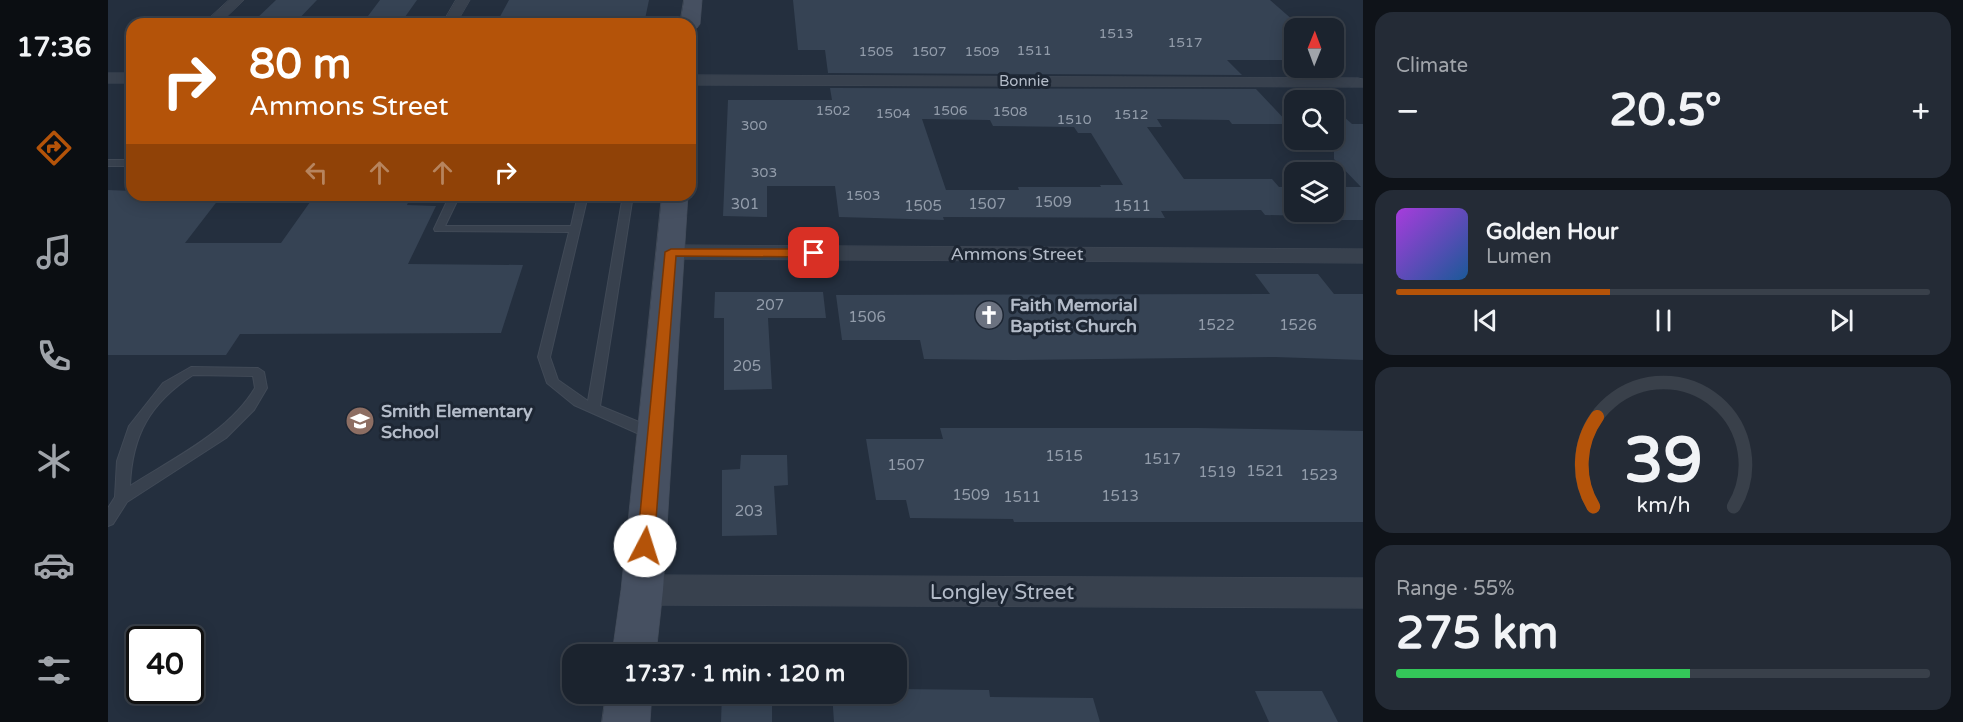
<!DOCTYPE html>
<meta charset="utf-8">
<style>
:root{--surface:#1b232e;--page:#242b36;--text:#f1f3f6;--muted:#a0a4aa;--line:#39404a;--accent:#b45309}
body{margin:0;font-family:"Varela Round",sans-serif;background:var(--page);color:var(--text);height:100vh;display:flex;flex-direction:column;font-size:22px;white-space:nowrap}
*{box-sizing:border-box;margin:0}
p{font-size:20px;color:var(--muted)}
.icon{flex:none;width:33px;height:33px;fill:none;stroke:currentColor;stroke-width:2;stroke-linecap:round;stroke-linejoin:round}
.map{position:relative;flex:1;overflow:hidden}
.panel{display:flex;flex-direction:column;gap:12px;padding:12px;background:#0f1319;width:600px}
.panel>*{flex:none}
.top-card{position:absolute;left:18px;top:18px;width:570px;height:183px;border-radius:18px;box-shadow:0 3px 15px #0003,0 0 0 2px var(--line);background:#b45309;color:#fff;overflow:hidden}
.needle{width:39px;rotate:1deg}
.fabs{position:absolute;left:1176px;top:18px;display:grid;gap:12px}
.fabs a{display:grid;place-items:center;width:60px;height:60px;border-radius:12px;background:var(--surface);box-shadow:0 3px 15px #0003,0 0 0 2px var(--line);font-size:30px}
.speed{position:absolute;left:18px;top:626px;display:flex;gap:12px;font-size:30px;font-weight:700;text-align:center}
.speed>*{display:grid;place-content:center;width:78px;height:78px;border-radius:50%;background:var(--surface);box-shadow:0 3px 15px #0003,0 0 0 2px var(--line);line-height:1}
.speed .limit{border:3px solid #111;border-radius:9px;background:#fff;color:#111}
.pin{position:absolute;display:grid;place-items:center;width:51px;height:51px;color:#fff;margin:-26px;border-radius:12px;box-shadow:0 3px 9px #0006}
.me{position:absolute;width:66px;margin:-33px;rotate:5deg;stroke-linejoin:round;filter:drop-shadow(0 0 4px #0008)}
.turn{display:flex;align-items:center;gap:21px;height:126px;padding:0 24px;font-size:27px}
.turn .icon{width:78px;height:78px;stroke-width:2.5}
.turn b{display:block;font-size:42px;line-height:51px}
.lanes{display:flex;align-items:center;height:57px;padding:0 24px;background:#0003;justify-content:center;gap:30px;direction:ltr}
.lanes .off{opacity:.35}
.big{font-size:45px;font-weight:700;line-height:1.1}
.panel .card{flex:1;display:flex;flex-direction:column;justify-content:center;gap:9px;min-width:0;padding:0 21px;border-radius:18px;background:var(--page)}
.panel .dial{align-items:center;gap:0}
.dial svg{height:156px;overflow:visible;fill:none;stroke:var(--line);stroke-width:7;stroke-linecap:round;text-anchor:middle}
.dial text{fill:var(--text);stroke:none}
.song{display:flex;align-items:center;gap:18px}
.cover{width:72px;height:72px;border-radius:9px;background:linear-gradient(135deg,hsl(280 70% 55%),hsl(210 70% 35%))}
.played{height:6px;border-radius:3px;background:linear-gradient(90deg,var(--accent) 40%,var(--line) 40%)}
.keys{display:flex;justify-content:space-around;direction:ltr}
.heat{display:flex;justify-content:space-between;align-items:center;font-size:33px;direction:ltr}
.charge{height:9px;border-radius:4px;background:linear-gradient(90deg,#34c759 55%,var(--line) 0)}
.trip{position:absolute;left:454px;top:644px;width:345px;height:60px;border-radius:18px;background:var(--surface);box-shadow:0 3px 15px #0003,0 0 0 2px var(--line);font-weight:700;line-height:60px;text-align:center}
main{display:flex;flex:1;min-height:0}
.tabs{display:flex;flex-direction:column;width:108px;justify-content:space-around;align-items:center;background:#0b0e12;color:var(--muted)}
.tabs .icon{width:42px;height:42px}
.tabs .current{color:var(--accent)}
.tabs b{font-size:27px;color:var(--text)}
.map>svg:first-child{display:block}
.building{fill:#364354;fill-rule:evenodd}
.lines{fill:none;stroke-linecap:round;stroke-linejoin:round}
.lane-casing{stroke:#414a57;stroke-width:2}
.street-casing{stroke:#414a57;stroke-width:1}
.secondary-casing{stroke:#414a57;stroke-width:1}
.lane{fill:#38414e;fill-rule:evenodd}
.street{fill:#38414e;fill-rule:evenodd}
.secondary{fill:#465061;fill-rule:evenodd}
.route{fill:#b45309;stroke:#753606;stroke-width:1.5}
.labels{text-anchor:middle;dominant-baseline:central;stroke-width:6;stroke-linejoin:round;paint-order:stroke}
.far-number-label{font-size:14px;fill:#929caa}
.far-street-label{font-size:15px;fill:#b4bcc9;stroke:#1d2633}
.number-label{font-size:15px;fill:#929caa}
.street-label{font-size:18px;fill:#b4bcc9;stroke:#1d2633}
.poi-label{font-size:18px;font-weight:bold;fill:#b4bcc9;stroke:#1d2633;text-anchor:start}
.near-street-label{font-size:21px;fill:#b4bcc9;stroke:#1d2633}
</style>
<main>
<nav class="tabs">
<b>17:36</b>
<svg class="icon current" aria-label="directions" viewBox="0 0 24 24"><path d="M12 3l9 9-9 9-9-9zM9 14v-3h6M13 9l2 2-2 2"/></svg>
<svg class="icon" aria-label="music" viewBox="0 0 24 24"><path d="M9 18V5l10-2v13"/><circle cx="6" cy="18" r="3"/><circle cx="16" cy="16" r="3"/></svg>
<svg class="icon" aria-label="phone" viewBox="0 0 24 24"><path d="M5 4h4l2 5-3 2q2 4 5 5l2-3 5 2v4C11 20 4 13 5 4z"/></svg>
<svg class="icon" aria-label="climate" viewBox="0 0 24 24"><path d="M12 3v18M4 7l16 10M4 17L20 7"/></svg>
<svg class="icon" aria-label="car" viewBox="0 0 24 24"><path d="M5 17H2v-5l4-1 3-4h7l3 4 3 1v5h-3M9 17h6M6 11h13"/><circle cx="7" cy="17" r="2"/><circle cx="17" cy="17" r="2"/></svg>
<svg class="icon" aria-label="filters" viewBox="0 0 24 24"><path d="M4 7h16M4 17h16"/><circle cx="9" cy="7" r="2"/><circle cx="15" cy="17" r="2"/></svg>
</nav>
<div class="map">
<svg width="1255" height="722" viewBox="0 0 1255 722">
<rect width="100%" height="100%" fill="#242f3e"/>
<g class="building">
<polygon points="168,0 209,0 186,24 143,24"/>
<polygon points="272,0 309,0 292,24 254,24"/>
<polygon points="401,0 541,0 536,24 388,24"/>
<polygon points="685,0 1162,0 1186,21 1186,60 1119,60 1134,75 720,73 717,50 690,50"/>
<path d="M722 88 1148 89 1181 124H1124L1121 120 1049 119 1054 127H1039L1076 179H1164L1171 187H1186V212H1226V187H1253L1226 159V108L1244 124H1255V220H1208L1204 216 1157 215 1153 210 1053 211 1057 218 835 217 836 220 731 217 727 186H659V217L615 216 620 100H724ZM814 119 882 120 885 126 966 127 970 133H983L1015 185H992L993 187H910L911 190H838Z"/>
<polygon points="0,190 24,191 24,195 114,195 77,243 173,243 207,195 303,195 299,205 328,206 300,264 415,265 393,333 132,334 118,355 0,355"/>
<polygon points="1147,274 1210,274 1226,294 1255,294 1255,360 1167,357 904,360 816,359 812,340 734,340 728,295 1162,294"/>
<polygon points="607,292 715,292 718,318 660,318 664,389 616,390 616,318 606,318"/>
<polygon points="832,428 1091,428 1255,431 1255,522 906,522 905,519 802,518 798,500 768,500 758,439 835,439"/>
<polygon points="633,455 679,455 680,485 666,486 669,535 614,536 614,470 632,469"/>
<polygon points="789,689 881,690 882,697 985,698 992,722 726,722 724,693 789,693"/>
<polygon points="1147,691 1214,691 1230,722 1161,722"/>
<polygon points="614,693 664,693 664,722 613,722"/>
</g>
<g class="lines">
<g class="lane-casing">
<g id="lane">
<rect x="0" y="160" width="24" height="6"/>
<polygon points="342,195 352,195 337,226 463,226 470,195 480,195 442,357 450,380 480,401 515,195 525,195 492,406 548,429 550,433 548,437 538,437 466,405 439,383 430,357 461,232 327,231 326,229"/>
<path d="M83 367 150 368 156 372 159 388 146 410 118 438 19 502 5 524 0 526V508L7 497 9 461 21 426 55 383ZM85 375 145 376 147 388C121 432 64 459 22 486 24 435 42 403 85 375Z"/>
</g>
</g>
<g class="street-casing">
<g id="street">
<polygon points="121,0 136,0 111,24 95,24"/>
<polygon points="348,0 362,0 348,24 334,24"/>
<rect x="0" y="73" width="24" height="10"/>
<polygon points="582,75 1250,78 1255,79 1255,87 582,85"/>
<polygon points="563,245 1255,249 1255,263 563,259 555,257 552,252 555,247"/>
<polygon points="534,575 1255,578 1255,608 534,605 522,601 518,590 522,579"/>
</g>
</g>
<g class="secondary-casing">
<g id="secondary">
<polygon points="576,0 594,0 592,24 589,28 582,30 582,24 572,24"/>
<polygon points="554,195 580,195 555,590 548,654 504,654 513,590"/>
<polygon points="498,693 544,693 542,722 494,722"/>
</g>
</g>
<use href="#lane" class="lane"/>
<use href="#street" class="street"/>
<use href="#secondary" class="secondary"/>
</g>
<polygon class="route" points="563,249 706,249 712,253 706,257 568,256 546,546 543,551 537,553 531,551 529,546 557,252"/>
<defs>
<g id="church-disc" transform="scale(1.5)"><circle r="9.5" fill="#6b7280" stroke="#1d2633"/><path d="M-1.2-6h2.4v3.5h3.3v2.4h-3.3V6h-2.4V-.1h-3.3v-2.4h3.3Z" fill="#fff"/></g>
<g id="school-disc" transform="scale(1.5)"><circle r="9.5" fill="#8d6e63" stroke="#1d2633"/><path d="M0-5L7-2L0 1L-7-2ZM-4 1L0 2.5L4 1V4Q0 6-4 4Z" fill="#fff"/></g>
</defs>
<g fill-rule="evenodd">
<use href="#church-disc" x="881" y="315"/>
<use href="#school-disc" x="252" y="421"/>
</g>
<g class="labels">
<g class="far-number-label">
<text x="1008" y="33">1513</text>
<text x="1077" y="42">1517</text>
<text x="926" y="50">1511</text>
<text x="768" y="51">1505</text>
<text x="821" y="51">1507</text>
<text x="874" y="51">1509</text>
<text x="725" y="110">1502</text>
<text x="842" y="110">1506</text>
<text x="902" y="111">1508</text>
<text x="785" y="113">1504</text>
<text x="1023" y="114">1512</text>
<text x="966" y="119">1510</text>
<text x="646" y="125">300</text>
<text x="656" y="172">303</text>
<text x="755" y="195">1503</text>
</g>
<g class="far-street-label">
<text x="916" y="81">Bonnie</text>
</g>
<g class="number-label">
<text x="945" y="202">1509</text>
<text x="637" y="204">301</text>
<text x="879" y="204">1507</text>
<text x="815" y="206">1505</text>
<text x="1024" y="206">1511</text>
<text x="662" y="305">207</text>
<text x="759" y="317">1506</text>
<text x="1108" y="325">1522</text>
<text x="1190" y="325">1526</text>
<text x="639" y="366">205</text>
<text x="956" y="456">1515</text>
<text x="1054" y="459">1517</text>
<text x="798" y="465">1507</text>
<text x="1157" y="471">1521</text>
<text x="1109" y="472">1519</text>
<text x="1211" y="475">1523</text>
<text x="863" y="495">1509</text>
<text x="1012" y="496">1513</text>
<text x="914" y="497">1511</text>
<text x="641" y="511">203</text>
</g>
<g class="street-label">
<text x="909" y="254">Ammons Street</text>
</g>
<g class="poi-label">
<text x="902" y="305">Faith Memorial<tspan x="902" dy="21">Baptist Church</tspan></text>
<text x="273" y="411">Smith Elementary<tspan x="273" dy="21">School</tspan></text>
</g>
<g class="near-street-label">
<text x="894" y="592">Longley Street</text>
</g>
</g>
</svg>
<div class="fabs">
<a><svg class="needle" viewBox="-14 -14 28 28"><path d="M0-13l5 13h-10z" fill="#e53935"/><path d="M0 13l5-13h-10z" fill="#a0a4aa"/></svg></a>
<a><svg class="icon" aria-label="search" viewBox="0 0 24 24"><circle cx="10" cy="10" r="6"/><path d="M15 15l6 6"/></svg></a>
<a><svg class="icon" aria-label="layers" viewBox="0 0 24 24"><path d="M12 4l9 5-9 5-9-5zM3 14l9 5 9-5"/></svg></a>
</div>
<div class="speed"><div class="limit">40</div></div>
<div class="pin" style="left:706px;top:253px;background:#d93025"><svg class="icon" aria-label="arrive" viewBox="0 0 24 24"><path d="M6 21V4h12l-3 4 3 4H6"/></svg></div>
<svg class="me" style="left:537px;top:546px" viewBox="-20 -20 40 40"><circle r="19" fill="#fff"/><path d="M0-13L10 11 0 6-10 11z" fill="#b45309"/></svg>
<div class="trip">17:37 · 1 min · 120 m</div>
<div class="top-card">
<div class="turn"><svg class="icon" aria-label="right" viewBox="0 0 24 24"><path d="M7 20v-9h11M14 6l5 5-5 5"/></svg><div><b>80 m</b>Ammons Street</div></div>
<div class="lanes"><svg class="icon off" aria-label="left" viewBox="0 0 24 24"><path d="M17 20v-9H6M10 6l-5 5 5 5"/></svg><svg class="icon off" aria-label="ahead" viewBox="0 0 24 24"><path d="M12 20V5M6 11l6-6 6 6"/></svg><svg class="icon off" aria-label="ahead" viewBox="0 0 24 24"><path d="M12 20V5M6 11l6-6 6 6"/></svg><svg class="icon" aria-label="right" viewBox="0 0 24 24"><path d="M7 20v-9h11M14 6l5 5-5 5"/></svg></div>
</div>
</div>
<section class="panel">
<div class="card"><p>Climate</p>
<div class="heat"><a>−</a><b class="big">20.5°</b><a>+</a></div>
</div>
<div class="card">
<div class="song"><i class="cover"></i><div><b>Golden Hour</b><p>Lumen</p></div></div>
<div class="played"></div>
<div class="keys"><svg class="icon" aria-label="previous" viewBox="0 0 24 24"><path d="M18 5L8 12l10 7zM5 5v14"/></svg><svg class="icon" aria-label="pause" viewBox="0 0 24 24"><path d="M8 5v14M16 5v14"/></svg><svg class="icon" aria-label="next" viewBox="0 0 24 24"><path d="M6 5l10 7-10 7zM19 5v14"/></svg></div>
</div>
<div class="card dial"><svg viewBox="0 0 100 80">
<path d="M14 69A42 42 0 1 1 86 69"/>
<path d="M14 69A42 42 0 0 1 16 23" stroke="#b45309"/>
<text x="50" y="56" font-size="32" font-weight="700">39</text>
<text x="50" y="72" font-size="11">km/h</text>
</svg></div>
<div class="card"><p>Range · 55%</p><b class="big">275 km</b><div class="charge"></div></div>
</section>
</main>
